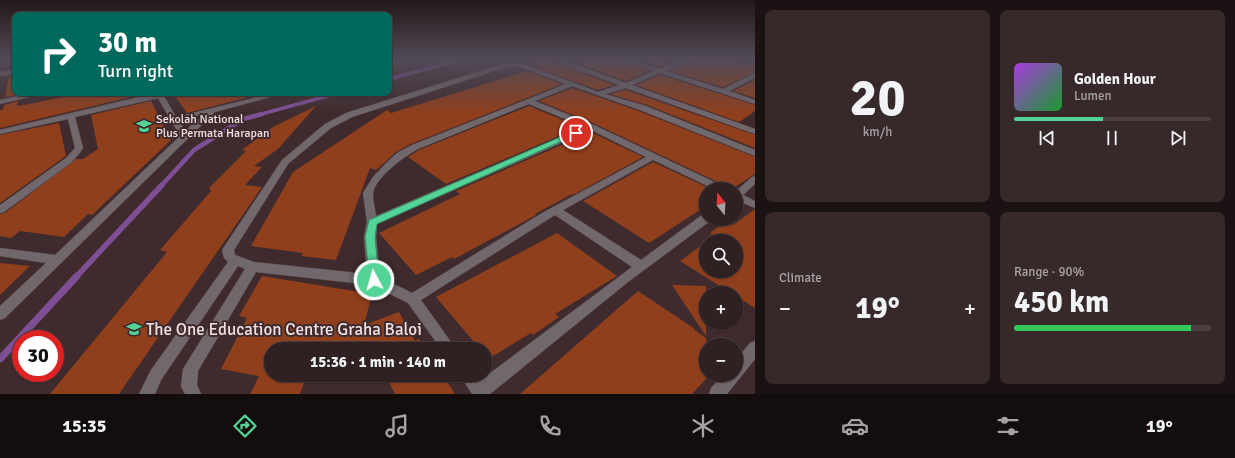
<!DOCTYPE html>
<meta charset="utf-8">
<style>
:root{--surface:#2f2022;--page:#37282a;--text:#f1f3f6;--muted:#a7a3a5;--line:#4a3e40;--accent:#53d396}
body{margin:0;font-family:Signika,sans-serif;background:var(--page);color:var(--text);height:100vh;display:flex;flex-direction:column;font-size:15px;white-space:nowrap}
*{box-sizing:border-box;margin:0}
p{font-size:13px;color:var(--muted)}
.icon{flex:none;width:22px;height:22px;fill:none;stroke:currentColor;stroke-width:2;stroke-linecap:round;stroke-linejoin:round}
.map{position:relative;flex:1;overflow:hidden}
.panel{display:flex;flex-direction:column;gap:10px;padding:10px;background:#1a1213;width:480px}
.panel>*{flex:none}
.guide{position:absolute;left:12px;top:12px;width:380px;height:84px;border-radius:8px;box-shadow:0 1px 3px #0004,0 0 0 1px var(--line);background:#00695c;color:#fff;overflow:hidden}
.needle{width:26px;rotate:342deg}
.controls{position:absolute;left:699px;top:182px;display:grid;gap:8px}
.controls a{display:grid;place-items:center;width:44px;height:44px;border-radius:50%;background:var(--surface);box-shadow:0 1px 3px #0004,0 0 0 1px var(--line);font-size:20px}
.speed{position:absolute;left:12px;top:330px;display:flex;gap:8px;font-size:20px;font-weight:700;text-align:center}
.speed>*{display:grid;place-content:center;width:52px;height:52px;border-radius:50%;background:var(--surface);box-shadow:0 1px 3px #0004,0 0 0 1px var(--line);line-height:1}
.speed .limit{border:6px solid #d22;background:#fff;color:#111}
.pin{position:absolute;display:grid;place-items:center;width:34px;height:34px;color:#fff;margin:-17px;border:2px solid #fff;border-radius:50%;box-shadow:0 1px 4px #0007}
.me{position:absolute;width:44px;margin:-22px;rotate:354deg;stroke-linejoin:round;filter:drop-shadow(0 0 3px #0008)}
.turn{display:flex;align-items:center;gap:14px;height:84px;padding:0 20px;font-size:18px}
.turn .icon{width:52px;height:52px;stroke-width:2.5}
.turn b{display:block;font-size:28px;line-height:34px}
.big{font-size:30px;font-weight:700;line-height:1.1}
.panel .card{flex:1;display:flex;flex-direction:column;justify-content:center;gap:6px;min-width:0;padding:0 14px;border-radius:8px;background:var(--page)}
.panel .dial{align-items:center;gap:0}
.dial b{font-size:52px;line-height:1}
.song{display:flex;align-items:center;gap:12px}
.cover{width:48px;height:48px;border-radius:6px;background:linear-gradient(135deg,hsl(280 70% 55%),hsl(130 70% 35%))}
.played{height:4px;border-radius:2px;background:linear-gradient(90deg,var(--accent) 45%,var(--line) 45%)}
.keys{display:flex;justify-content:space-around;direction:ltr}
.heat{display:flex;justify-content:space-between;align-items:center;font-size:22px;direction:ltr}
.charge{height:6px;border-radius:3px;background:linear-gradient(90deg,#34c759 90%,var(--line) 0)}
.panel .tiles{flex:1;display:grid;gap:10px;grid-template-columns:repeat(2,1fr)}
.trip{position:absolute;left:264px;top:342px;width:228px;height:40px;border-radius:20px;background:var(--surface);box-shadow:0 1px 3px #0004,0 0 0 1px var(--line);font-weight:700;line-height:40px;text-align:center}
.dock{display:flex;height:64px;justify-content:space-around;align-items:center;background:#130d0e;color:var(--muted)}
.dock .icon{width:28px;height:28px}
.dock .selected{color:var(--accent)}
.dock b{font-size:18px;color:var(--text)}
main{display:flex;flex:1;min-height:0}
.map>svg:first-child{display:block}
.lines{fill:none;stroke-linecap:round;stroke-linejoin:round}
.stream-far3{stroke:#7f4f96;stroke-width:3.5}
.stream-far2{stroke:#7f4f96;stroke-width:4.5}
.stream-far1{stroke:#7f4f96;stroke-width:5.5}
.stream{stroke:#7f4f96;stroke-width:7}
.building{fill:#903f1c}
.minor-casing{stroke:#5b484a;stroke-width:1}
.minor{fill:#71686d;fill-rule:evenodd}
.route{fill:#53d396;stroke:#368962}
.labels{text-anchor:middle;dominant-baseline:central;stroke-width:4;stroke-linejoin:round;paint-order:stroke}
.far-poi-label{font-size:12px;fill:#efe1e2;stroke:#3f2b2d;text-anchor:start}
.near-poi-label{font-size:17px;fill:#efe1e2;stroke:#3f2b2d;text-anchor:start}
</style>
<main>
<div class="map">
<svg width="755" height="394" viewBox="0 0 755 394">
<rect width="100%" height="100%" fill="#3f2b2d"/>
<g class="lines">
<g class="stream-far3">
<polyline points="389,79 463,59"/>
<polyline points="258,115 338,93"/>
</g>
<polyline class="stream-far2" points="161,186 194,150 243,119 262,114"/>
<polyline class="stream-far1" points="76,277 162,185"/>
<polyline class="stream" points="0,359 77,276"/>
</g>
<g class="building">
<polygon points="524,59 554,59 558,64 614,85 598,90 537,68 541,67"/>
<polygon points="566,59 618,59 650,71 626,81"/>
<polygon points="633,59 681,59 660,67"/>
<polygon points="694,59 730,59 755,66 755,72 723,87 670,71"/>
<polygon points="527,71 562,84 411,144 396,152 376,170 370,168 336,260 301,256 303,253 251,246 293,172 387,110 391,113"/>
<polygon points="660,75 755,105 755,111 739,122 636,85"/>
<polygon points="9,76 15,76 15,93 18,93 18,95 5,97"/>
<polygon points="755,80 755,98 733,91"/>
<polygon points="572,88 639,111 755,157 755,174 732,189 728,189 726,186 595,124 539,101"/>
<polygon points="626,90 755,135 755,148 647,105 610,94"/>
<polygon points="83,93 148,93 0,128 0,110 3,109 4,105 18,101 17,106 24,105"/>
<polygon points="173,93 245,93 245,98 187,113"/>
<polygon points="151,101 171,140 92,215 88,214 64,237 20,231 11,238 0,236 0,214 5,213 76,159 83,159 98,149 91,115"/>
<polygon points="316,106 278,149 254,166 262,167 245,185 262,187 119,394 50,394 167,252 160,250 211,191 209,188 246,151 242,150 273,127"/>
<polygon points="529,106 580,127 446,184 408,157 419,150"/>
<polygon points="59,123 66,156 0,203 0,135"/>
<polygon points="591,132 643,157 573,195 572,194 535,214 536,215 527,220 454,259 452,257 416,275 379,233 460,194 456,191"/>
<polygon points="653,162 711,189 706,189 706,206 649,243 583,201"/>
<polygon points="755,209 755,308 736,296 736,293 731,293 680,261 706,242 706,271 736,271 736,241 703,241 712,234 710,233 726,221 733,225"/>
<polygon points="557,233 617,276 555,314 559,317 533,335 531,333 488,359 485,355 485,349 480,349 436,297"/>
<polygon points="0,263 30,266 0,295"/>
<polygon points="262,276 372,294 364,325 399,312 415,341 419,339 426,349 271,349 271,375 307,375 300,394 250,394 259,376 221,369 247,318 239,316"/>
<polygon points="672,285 706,286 706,336"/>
<polygon points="638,291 695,329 693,329 706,338 706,379 692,394 520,394"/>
<polygon points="385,375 443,375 455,394 395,394"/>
</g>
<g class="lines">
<g class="minor-casing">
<g id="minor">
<polygon points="405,59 415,59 389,67 389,63"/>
<path d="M555 59H561L626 83 654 71 619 59H628L660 69 685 59H693L666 71 723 89 755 73V78L729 91 755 100V104L660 73 632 85 755 129V134L626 88 605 94 646 106 755 150V156L640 110 572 86 535 101 594 125 725 187 727 189H714L653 160 563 210 641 260 702 215 706 214V219H711L710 221 628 282 490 394H472L460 375H477L481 380 632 267 555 215 421 300 456 349H441L408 303 372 285 256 272 198 371 197 385 201 394H185L181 386 183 369 245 269 238 266 161 380 155 394H139L151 370 228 262 224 258 222 250 282 160 325 124 346 113 506 63H521L598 92 619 85 559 63ZM518 66 566 84 412 145 397 153 385 164 373 177 363 193 367 222 364 237 367 274 254 262 235 255 234 250 288 164 331 128 352 117 507 67ZM529 104 584 127 376 216C375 209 373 201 373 194 374 178 405 156 418 149ZM591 130 646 157 542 213 412 293 380 277 376 237 377 224Z"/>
<polygon points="15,70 15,74 0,76 0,72"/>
<polygon points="33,93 46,93 0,104 0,100"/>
<path d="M156 93H172L164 96 176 117 274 93H285L215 112 5 318 0 320V306L46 263 0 256V248L55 255 180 136 158 98 75 117 83 148 82 150 72 162 4 212 0 213V205L66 158 75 148 68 119 0 134V130ZM204 114 185 131 179 121Z"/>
<polygon points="755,176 755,184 743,195 755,201 755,208 736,200 736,191 752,177"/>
<polygon points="755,341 755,359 727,394 709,394 711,388 723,375 736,375 736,360 750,343"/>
</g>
</g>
<use href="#minor" class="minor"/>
</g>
<linearGradient id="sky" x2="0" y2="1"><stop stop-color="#231819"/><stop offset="0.52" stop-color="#524a57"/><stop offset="1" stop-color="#524a57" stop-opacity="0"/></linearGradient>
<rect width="755" height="114" fill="url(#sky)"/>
<polygon class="route" points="574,131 580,133 377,224 375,237 379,280 378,283 370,283 365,237 369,220"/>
<defs>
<g id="school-bare" transform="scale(1.2)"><path d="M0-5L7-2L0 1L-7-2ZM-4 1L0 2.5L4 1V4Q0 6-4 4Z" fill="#53d396" stroke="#3f2b2d" stroke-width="2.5" paint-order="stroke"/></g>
</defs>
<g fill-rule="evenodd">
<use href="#school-bare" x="144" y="126"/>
<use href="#school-bare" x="134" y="329"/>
</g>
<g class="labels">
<g class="far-poi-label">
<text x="156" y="119">Sekolah National<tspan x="156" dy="14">Plus Permata Harapan</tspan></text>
</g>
<g class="near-poi-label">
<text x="146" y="329">The One Education Centre Graha Baloi</text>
</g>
</g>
</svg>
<div class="controls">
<a><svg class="needle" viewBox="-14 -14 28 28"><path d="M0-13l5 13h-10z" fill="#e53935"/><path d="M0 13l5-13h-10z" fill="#a7a3a5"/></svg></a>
<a><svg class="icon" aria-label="search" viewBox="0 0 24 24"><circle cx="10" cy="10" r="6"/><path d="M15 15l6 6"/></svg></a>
<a>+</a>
<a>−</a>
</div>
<div class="speed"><div class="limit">30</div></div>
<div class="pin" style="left:576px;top:133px;background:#d93025"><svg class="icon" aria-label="arrive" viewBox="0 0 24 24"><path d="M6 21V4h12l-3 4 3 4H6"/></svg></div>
<svg class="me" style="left:374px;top:280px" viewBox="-20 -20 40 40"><circle r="17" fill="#53d396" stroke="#fff" stroke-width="3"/><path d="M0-11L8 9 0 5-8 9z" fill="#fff"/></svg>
<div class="trip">15:36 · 1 min · 140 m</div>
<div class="guide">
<div class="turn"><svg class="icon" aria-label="right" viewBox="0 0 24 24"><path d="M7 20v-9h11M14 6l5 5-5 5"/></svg><div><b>30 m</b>Turn right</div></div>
</div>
</div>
<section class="panel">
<div class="tiles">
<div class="card dial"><b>20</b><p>km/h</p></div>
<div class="card">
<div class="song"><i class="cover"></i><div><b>Golden Hour</b><p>Lumen</p></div></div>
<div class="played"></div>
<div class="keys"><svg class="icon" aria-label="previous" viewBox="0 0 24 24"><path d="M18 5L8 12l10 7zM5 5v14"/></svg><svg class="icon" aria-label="pause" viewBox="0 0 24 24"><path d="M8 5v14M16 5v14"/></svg><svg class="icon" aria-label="next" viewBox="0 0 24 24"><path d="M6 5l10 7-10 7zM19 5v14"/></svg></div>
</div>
<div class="card"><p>Climate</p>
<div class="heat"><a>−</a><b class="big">19°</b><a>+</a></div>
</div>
<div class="card"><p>Range · 90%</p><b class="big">450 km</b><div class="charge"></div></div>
</div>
</section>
</main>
<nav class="dock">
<b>15:35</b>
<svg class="icon selected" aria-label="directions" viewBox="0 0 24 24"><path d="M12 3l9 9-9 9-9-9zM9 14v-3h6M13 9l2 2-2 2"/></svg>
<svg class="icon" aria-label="music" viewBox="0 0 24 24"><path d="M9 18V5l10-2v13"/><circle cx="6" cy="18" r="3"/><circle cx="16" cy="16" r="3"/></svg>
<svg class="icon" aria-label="phone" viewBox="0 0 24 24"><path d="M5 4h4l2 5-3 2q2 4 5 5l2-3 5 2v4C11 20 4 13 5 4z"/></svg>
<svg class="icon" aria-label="climate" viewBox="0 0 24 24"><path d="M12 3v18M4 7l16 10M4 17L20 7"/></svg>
<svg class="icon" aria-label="car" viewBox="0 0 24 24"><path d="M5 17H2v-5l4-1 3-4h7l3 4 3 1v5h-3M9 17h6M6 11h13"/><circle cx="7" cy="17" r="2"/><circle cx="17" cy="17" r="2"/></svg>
<svg class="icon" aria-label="filters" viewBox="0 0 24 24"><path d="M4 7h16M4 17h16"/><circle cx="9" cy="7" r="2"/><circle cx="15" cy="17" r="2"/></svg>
<b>19°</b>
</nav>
